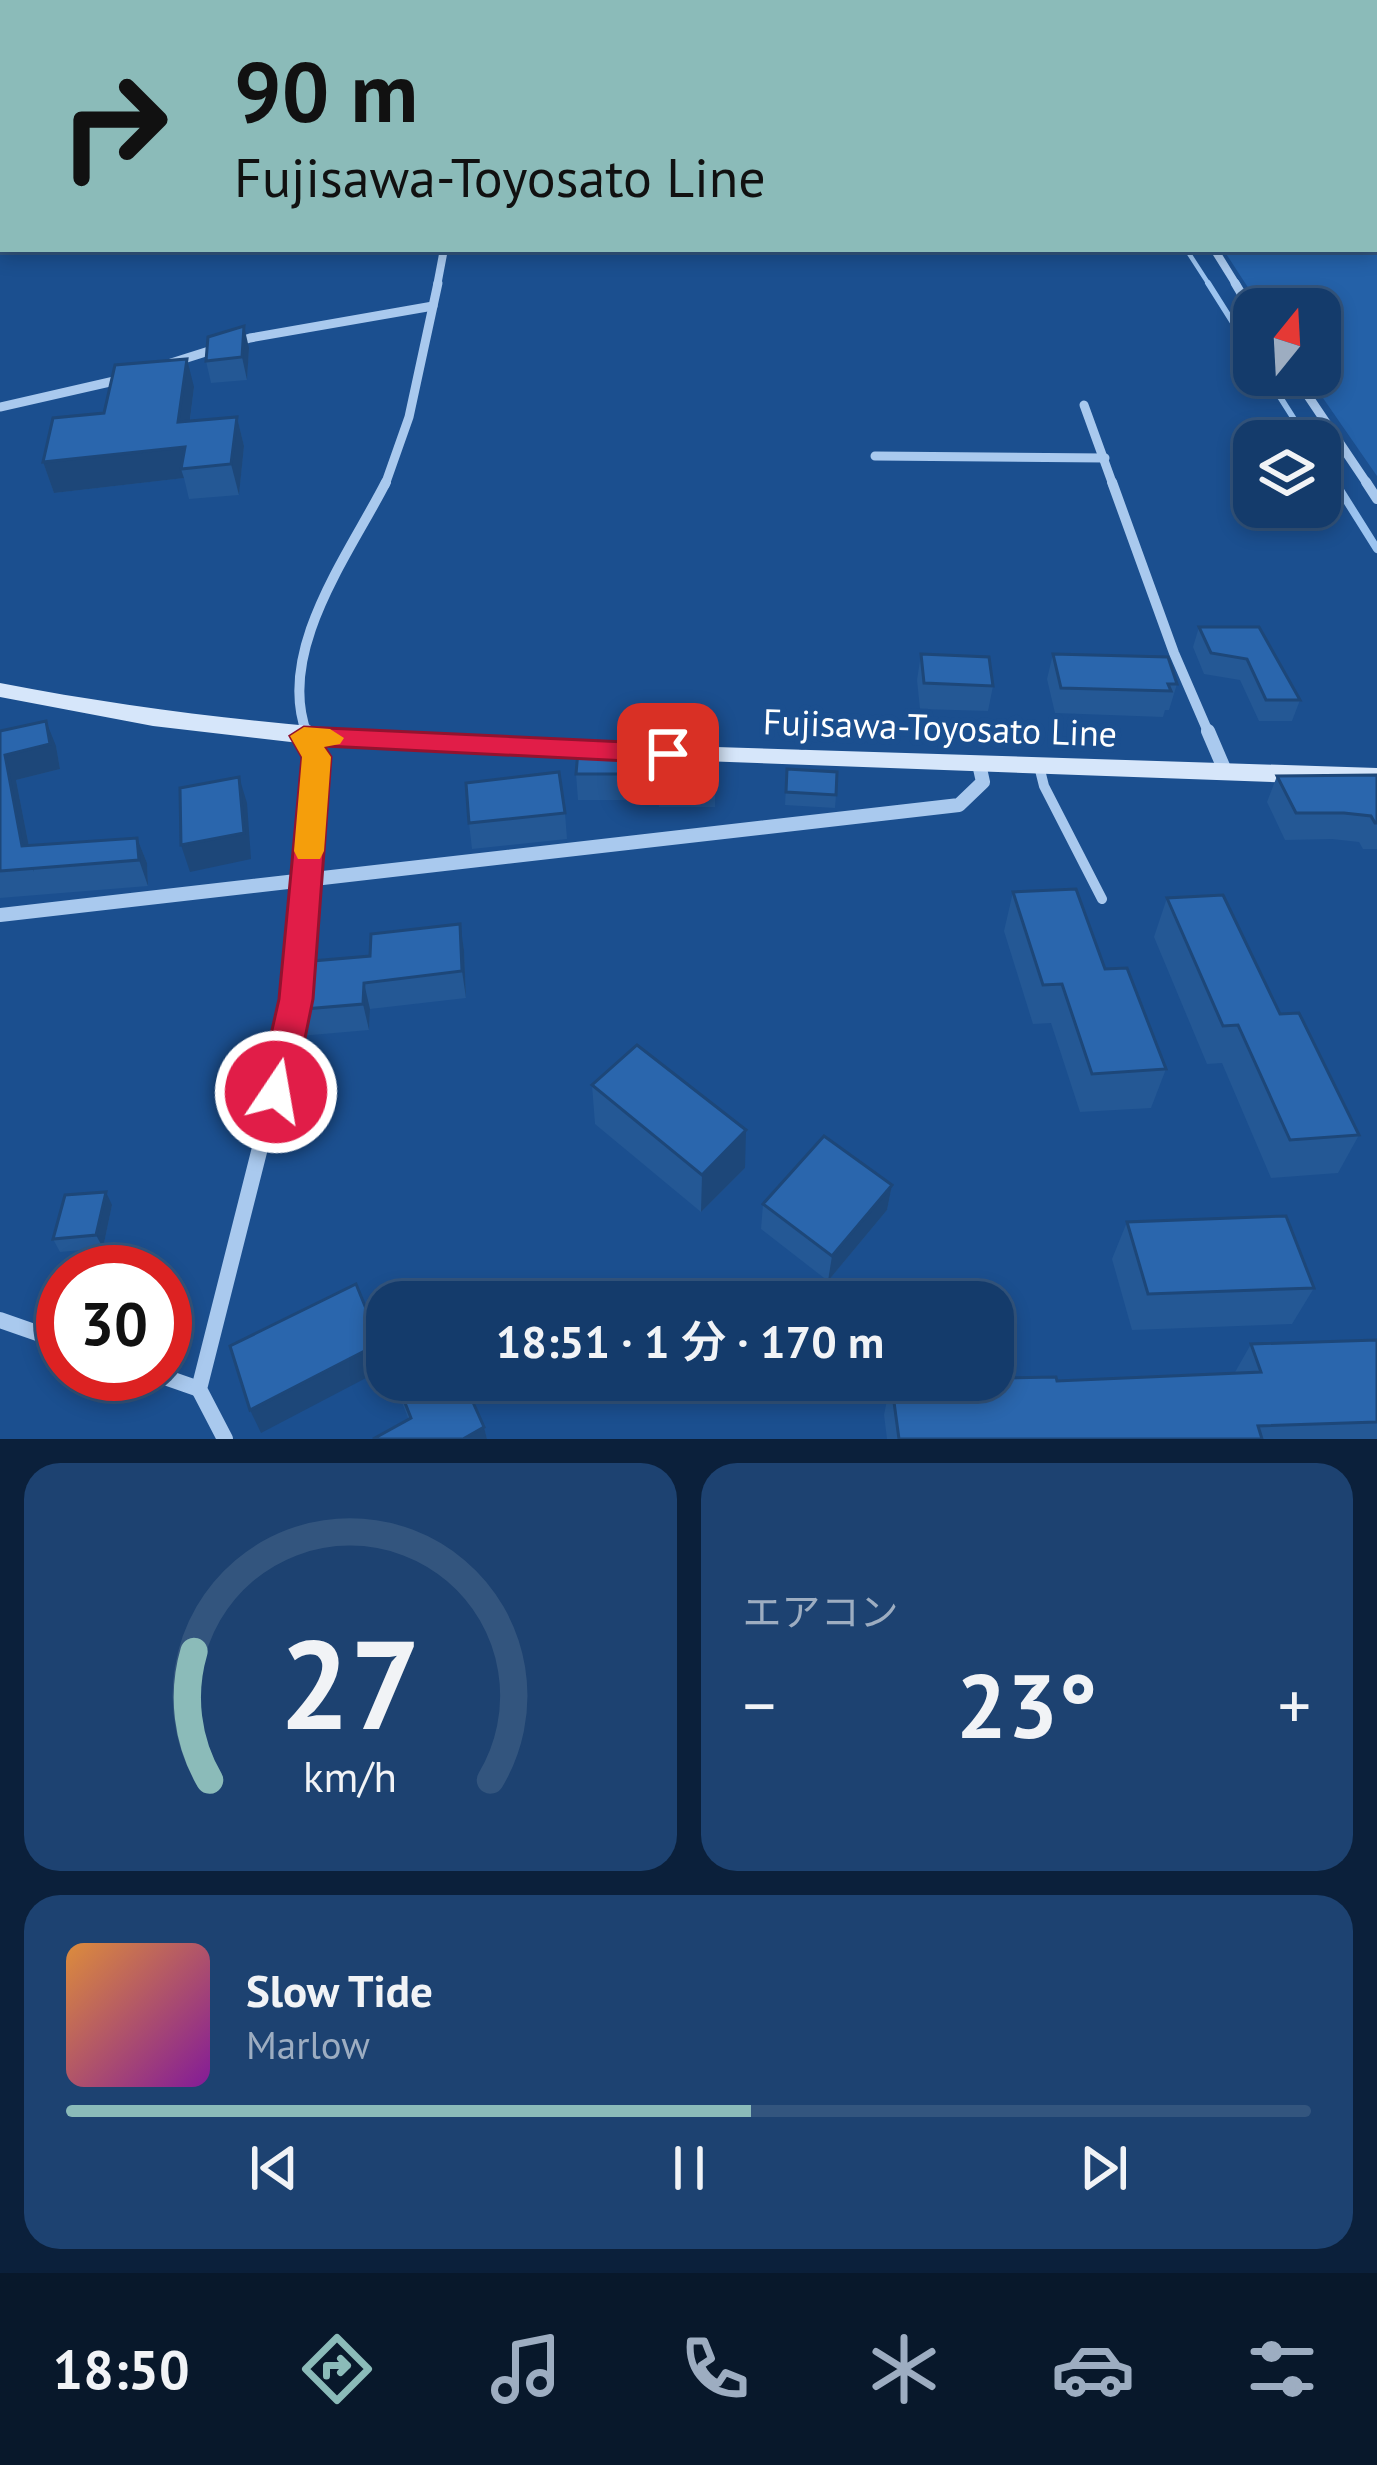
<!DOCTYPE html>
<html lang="ja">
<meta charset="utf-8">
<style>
:root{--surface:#143b6b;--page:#1d4271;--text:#f1f3f6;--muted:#9dadc1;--line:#33557e;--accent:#8bbbb9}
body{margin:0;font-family:"PT Sans","Noto Sans JP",sans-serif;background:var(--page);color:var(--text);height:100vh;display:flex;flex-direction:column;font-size:45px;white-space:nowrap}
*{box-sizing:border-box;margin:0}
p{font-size:39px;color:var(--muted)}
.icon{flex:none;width:66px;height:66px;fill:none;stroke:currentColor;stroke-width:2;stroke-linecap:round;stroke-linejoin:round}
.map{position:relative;height:1439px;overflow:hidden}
.drawer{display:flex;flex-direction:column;gap:24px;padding:24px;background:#0b203b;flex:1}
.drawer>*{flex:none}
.hud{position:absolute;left:0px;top:0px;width:1377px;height:252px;box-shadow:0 6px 18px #0003,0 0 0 3px var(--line);background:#8bbbb9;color:#111;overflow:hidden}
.needle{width:78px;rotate:18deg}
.buttons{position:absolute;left:1233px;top:288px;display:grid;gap:24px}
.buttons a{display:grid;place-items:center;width:108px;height:108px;border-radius:24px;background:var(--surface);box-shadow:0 6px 18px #0003,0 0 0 3px var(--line);font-size:60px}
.speed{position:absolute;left:36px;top:1245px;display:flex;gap:24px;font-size:60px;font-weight:700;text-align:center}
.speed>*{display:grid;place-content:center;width:156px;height:156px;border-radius:50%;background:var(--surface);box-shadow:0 6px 18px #0003,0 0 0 3px var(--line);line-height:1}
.speed .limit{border:18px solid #d22;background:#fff;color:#111}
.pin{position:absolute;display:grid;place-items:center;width:102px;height:102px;color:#fff;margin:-51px;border-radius:24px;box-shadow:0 6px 18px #0006}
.me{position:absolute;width:132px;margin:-66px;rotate:12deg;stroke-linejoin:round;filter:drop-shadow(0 0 9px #0008)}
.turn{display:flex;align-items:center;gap:42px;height:252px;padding:0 36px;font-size:54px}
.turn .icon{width:156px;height:156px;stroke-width:2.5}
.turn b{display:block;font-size:84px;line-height:102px}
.big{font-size:90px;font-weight:600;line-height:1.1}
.drawer .card{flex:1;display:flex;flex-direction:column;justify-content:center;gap:18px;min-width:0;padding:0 42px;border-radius:36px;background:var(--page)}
.drawer .dial{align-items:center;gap:0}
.dial svg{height:312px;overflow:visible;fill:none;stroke:var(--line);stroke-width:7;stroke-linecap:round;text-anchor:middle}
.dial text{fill:var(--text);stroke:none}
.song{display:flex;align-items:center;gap:36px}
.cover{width:144px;height:144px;border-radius:18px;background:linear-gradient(135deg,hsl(30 70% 55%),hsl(290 70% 35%))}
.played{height:12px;border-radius:6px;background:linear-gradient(90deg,var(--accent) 55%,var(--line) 55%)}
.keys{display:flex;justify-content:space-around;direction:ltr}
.heat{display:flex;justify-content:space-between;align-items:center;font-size:66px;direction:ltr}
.drawer .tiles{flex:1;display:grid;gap:24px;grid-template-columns:1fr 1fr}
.card:last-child{grid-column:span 2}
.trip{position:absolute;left:366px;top:1281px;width:648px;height:120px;border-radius:36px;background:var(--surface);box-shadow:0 6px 18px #0003,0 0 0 3px var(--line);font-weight:600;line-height:120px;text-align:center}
.tabs{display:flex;height:192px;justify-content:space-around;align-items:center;background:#08182b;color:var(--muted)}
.tabs .icon{width:84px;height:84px}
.tabs .on{color:var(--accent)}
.tabs b{font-size:54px;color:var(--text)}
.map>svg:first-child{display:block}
.green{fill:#2461a8}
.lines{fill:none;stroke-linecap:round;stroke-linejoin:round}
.stream-far2{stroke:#9cc4f0;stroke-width:4.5}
.stream-far1{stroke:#9cc4f0;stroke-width:6}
.stream{stroke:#9cc4f0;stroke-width:8}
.service{stroke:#a9c9ee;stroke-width:10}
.minor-far5{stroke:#a9c9ee;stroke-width:6}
.minor-far4{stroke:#a9c9ee;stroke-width:8}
.minor-far3{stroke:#a9c9ee;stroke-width:9}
.minor-far2{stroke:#a9c9ee;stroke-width:10}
.minor-far1{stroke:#a9c9ee;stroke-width:14}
.minor{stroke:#a9c9ee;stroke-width:16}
.secondary{fill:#d6e6fa;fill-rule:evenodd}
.wall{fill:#245895}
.shaded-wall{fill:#1d4779}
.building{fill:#2a66ad;stroke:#1d4779;stroke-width:3}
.route{fill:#e11d48;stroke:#92132f;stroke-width:3}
.slow{fill:#f59e0b}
.labels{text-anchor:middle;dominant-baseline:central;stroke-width:12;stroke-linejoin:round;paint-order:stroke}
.street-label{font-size:36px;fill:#fff;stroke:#1b4f8f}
</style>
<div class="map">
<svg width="1377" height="1439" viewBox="0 0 1377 1439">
<rect width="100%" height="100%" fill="#1b4f8f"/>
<polygon class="green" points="1374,218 1377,218 1377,476 1307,375 1320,375 1320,309 1262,309 1223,249 1374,249"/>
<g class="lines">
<polyline class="stream-far2" points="1186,249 1210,286"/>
<g class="stream-far1">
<polyline points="1208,283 1254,356"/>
<polyline points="1266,375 1308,441"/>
<polyline points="1320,459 1336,485"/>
</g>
<polyline class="stream" points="1335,482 1377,549"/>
<polyline class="service" points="1039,766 1044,786 1102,899"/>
<polyline class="minor-far5" points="120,3 125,0"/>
<g class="minor-far4">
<polyline points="1214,249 1237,286"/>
<polyline points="437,286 444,249"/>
</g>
<g class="minor-far3">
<polyline points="1235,283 1254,315"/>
<polyline points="171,363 250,338 433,306"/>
<polyline points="1294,375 1368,485"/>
<polyline points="1084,405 1113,485"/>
<polyline points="0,407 123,379"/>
<polyline points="875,456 1105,458"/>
<polyline points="385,485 409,417 438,283"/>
</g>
<g class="minor-far2">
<polyline points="1112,482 1174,653 1209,734"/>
<polyline points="1366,482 1377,499"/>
<path d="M307 734C275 651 350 553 386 482"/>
</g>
<g class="minor-far1">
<polyline points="1208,731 1226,773"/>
<polyline points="0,915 959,805 983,782 979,764"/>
<polyline points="286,1048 296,999 316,757 306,731"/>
</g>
<g class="minor">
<polyline points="0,1320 63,1342"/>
<polyline points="156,1374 199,1389"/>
<polyline points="225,1439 199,1389 286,1045"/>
</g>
<g class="secondary">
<path d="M0 683C205 723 411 737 619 744L631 752 619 760 308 744 153 726 0 697Z"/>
<polygon points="684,746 1377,768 1377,786 675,760 672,754"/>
</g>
</g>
<g class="wall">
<polygon points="249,348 247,380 211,383 206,361"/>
<polygon points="194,387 190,421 237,417 244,446 239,495 189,499 184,478 54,493 43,462 104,413"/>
<polygon points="1199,627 1259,627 1300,700 1292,721 1259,721 1240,680 1204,674 1193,647"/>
<polygon points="921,654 993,686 988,711 920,709 917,680"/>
<polygon points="1053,654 1177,684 1169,710 1165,710 1163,717 1055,713 1047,679"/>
<polygon points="0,728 2,732 56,746 60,769 16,780 29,846 137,838 147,863 148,886 0,898"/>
<polygon points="715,751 715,807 659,807 658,800 578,800 576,774"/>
<polygon points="787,769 836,795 835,808 785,805"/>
<polygon points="1377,775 1377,849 1363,849 1359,842 1332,839 1285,840 1267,802 1277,776"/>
<polygon points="565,813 567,839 472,849 469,823"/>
<polygon points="1013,892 1105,969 1166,1069 1151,1108 1080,1112 1051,1023 1033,1024 1004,931"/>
<polygon points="1167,898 1280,1014 1359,1135 1338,1173 1271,1178 1222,1063 1207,1064 1154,937"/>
<polygon points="460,924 464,950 466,998 370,1009 369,1030 300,1036 292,1010 370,956"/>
<polygon points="592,1085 745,1168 701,1212 595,1124"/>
<polygon points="892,1185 887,1210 828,1281 761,1229 763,1204"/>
<polygon points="112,1205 103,1248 60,1252 53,1239"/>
<polygon points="1127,1222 1314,1288 1292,1324 1132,1330 1112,1259"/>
<polygon points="1377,1340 1377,1439 887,1439 884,1415 891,1380 1057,1381 1234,1374 1251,1344"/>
<polygon points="393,1380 449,1380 484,1427 487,1439 373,1439 409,1420"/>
</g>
<g class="shaded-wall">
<polygon points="244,326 249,348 247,380 242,357"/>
<polygon points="187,359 194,387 186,451 181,469 184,478 54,493 43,462 178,422"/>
<polygon points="237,417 244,446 239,495 231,464"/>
<polygon points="46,721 56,746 60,769 16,780 34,872 22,846 0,728 10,754"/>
<polygon points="239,777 247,803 251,859 190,872 181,845"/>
<polygon points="137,838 147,863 148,886 139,860"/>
<polygon points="460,924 464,950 466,998 462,971"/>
<polygon points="364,983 370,1009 369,1030 363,1004"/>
<polygon points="746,1130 745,1168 701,1212 702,1175"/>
<polygon points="892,1185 887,1210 828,1281 832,1256"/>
<polygon points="106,1192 112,1205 103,1248 96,1235"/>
<polygon points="380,1343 387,1367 261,1433 250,1410"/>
<polygon points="484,1427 487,1439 463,1439"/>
</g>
<g class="building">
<polygon points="244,326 242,357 206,361 208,337"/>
<polygon points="187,359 178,422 237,417 231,464 181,469 185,447 43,462 53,418 104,413 115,365"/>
<polygon points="1199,627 1259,627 1300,700 1266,700 1247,659 1211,653"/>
<polygon points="921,654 989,657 993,686 924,683"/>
<polygon points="1053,654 1168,657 1177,684 1168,684 1171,691 1061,688"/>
<polygon points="46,721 50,744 5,755 22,846 137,838 139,860 0,871 0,731"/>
<polygon points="578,751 715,751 715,781 658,781 659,774 576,774"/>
<polygon points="787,769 837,772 836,795 786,792"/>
<polygon points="559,772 565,813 469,823 466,783"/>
<polygon points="1377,775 1377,823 1375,823 1371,816 1344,813 1296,813 1277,776"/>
<polygon points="239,777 244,833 181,845 180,788"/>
<polygon points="1076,889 1105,969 1127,968 1166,1069 1092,1074 1062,984 1043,985 1013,892"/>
<polygon points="1223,895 1280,1014 1299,1013 1359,1135 1290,1140 1238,1025 1223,1026 1167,898"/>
<polygon points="460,924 462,971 364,983 363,1004 292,1010 301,962 370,956 371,934"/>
<polygon points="637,1045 746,1130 702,1175 592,1085"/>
<polygon points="824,1136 892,1185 832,1256 763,1204"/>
<polygon points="106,1192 96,1235 53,1239 65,1195"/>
<polygon points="1286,1216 1314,1288 1148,1294 1127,1222"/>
<polygon points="356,1284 380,1343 250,1410 230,1346"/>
<polygon points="387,1331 387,1358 378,1335"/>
<polygon points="1377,1340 1377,1422 1258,1426 1262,1439 899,1439 891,1380 1056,1377 1057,1381 1261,1372 1251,1344"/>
<polygon points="396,1380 449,1380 450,1382 455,1380 463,1380 484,1427 463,1439 373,1439 411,1418"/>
</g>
<polygon class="route" points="304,727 668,744 682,754 668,763 324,746 331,757 313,999 294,1092 289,1103 276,1108 264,1103 258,1092 279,999 302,757 290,736"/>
<polygon class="slow" points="304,727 330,729 344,738 340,744 324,747 331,757 324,851 320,859 298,859 294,851 302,757 290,736"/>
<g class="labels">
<g class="street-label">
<text transform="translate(940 727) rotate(2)">Fujisawa-Toyosato Line</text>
</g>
</g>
</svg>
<div class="buttons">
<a><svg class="needle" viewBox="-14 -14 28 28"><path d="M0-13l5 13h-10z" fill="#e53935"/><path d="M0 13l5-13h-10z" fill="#9dadc1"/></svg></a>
<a><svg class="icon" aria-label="layers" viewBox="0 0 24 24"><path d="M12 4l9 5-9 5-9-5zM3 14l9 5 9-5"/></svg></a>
</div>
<div class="speed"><div class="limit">30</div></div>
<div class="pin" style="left:668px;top:754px;background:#d93025"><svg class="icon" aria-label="arrive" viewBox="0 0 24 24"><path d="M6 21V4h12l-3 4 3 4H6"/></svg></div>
<svg class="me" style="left:276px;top:1092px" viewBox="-20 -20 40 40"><circle r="17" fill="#e11d48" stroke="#fff" stroke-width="3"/><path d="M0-11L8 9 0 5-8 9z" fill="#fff"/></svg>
<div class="trip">18:51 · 1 分 · 170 m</div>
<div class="hud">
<div class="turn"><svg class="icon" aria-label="right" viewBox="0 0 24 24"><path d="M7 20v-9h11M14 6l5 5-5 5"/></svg><div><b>90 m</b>Fujisawa-Toyosato Line</div></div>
</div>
</div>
<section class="drawer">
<div class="tiles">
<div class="card dial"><svg viewBox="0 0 100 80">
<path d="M14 69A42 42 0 1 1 86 69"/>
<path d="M14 69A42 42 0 0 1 10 36" stroke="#8bbbb9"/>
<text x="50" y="56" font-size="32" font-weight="700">27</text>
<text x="50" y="72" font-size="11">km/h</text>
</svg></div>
<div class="card"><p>エアコン</p>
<div class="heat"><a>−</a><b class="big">23°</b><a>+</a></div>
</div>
<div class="card">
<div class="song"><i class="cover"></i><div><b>Slow Tide</b><p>Marlow</p></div></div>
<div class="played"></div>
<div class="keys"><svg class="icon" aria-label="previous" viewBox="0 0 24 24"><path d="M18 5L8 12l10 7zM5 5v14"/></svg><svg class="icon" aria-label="pause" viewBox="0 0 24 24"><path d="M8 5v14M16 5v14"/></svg><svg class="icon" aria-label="next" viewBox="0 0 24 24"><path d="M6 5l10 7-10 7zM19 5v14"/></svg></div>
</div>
</div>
</section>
<nav class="tabs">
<b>18:50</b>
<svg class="icon on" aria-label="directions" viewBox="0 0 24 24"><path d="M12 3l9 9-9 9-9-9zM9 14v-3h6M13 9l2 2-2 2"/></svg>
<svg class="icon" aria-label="music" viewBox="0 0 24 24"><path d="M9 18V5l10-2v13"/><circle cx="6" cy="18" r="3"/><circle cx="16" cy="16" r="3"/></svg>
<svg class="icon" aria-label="phone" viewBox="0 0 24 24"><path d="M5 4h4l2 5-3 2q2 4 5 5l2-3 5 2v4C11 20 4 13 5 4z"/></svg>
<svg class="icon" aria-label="climate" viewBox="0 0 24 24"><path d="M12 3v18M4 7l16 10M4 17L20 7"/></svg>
<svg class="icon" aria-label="car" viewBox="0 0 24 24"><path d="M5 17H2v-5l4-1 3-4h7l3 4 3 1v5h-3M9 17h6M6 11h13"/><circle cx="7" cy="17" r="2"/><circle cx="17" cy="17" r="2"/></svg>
<svg class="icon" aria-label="filters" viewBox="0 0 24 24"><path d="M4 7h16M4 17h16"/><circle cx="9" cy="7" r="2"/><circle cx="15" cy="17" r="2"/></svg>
</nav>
